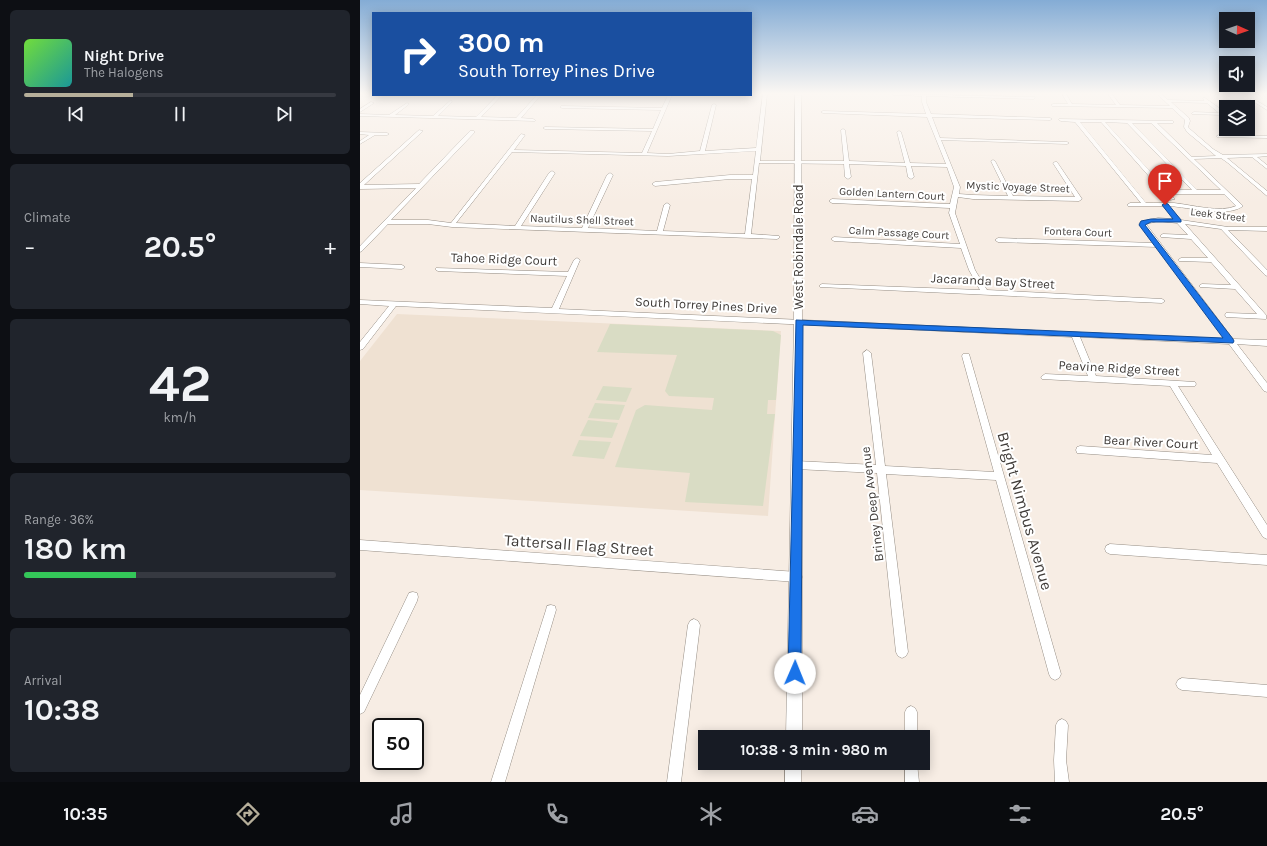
<!DOCTYPE html>
<meta charset="utf-8">
<style>
:root{--surface:#171b24;--page:#20242c;--text:#f1f3f6;--muted:#9ea1a6;--line:#363941;--accent:#b6af9a}
body{margin:0;font-family:Karla,sans-serif;background:var(--page);color:var(--text);height:100vh;display:flex;flex-direction:column;font-size:15px;white-space:nowrap}
*{box-sizing:border-box;margin:0}
p{font-size:13px;color:var(--muted)}
.icon{flex:none;width:22px;height:22px;fill:none;stroke:currentColor;stroke-width:2;stroke-linecap:round;stroke-linejoin:round}
.map{position:relative;flex:1;overflow:hidden}
.drawer{display:flex;flex-direction:column;gap:10px;padding:10px;background:#0d0f14;width:360px}
.drawer>*{flex:none}
.banner{position:absolute;left:12px;top:12px;width:380px;height:84px;border-radius:0px;box-shadow:0 2px 10px #0003;background:#1a4fa0;color:#fff;overflow:hidden}
.needle{width:26px;rotate:92deg}
.fabs{position:absolute;left:859px;top:12px;display:grid;gap:8px}
.fabs a{display:grid;place-items:center;width:36px;height:36px;border-radius:0px;background:var(--surface);box-shadow:0 2px 10px #0003;font-size:20px}
.speed{position:absolute;left:12px;top:718px;display:flex;gap:8px;font-size:20px;font-weight:700;text-align:center}
.speed>*{display:grid;place-content:center;width:52px;height:52px;border-radius:50%;background:var(--surface);box-shadow:0 2px 10px #0003;line-height:1}
.speed .limit{border:2px solid #111;border-radius:6px;background:#fff;color:#111}
.pin{position:absolute;display:grid;place-items:center;width:34px;height:34px;color:#fff;margin:-41px -17px;border-radius:50% 50% 50% 0;rotate:-45deg;box-shadow:0 0 4px #0007}
.pin .icon{rotate:45deg}
.me{position:absolute;width:44px;margin:-22px;rotate:1deg;stroke-linejoin:round;filter:drop-shadow(0 0 3px #0008)}
.turn{display:flex;align-items:center;gap:14px;height:84px;padding:0 20px;font-size:18px}
.turn .icon{width:52px;height:52px;stroke-width:2.5}
.turn b{display:block;font-size:28px;line-height:34px}
.big{font-size:30px;font-weight:700;line-height:1.1}
.drawer .tile{flex:1;display:flex;flex-direction:column;justify-content:center;gap:6px;min-width:0;padding:0 14px;border-radius:6px;background:var(--page)}
.drawer .dial{align-items:center;gap:0}
.dial b{font-size:52px;line-height:1}
.song{display:flex;align-items:center;gap:12px}
.cover{width:48px;height:48px;border-radius:6px;background:linear-gradient(135deg,hsl(100 70% 55%),hsl(180 70% 35%))}
.played{height:4px;border-radius:2px;background:linear-gradient(90deg,var(--accent) 35%,var(--line) 35%)}
.keys{display:flex;justify-content:space-around;direction:ltr}
.heat{display:flex;justify-content:space-between;align-items:center;font-size:22px;direction:ltr}
.charge{height:6px;border-radius:3px;background:linear-gradient(90deg,#34c759 36%,var(--line) 0)}
.trip{position:absolute;left:338px;top:730px;width:232px;height:40px;border-radius:0px;background:var(--surface);box-shadow:0 2px 10px #0003;font-weight:700;line-height:40px;text-align:center}
.dock{display:flex;height:64px;justify-content:space-around;align-items:center;background:#090b0e;color:var(--muted)}
.dock .icon{width:28px;height:28px}
.dock .selected{color:var(--accent)}
.dock b{font-size:18px;color:var(--text)}
main{display:flex;flex:1;min-height:0}
.map>svg:first-child{display:block}
.built{fill:#efe1d2}
.green{fill:#d9dcc4}
.lines{fill:none;stroke-linecap:round;stroke-linejoin:round}
.minor-casing{stroke:#968e85;stroke-width:1}
.major-casing{stroke:#968e85;stroke-width:1}
.minor{fill:#fff;fill-rule:evenodd}
.major{fill:#fff;fill-rule:evenodd}
.route{fill:#1a73e8;stroke:#114b97}
.labels{text-anchor:middle;dominant-baseline:central;stroke-width:4;stroke-linejoin:round;paint-order:stroke}
.far-street-label{font-size:11px;fill:#403c39;stroke:#fff}
.street-label{font-size:13px;fill:#403c39;stroke:#fff}
.near-street-label{font-size:16px;fill:#403c39;stroke:#fff}
</style>
<main>
<section class="drawer">
<div class="tile">
<div class="song"><i class="cover"></i><div><b>Night Drive</b><p>The Halogens</p></div></div>
<div class="played"></div>
<div class="keys"><svg class="icon" aria-label="previous" viewBox="0 0 24 24"><path d="M18 5L8 12l10 7zM5 5v14"/></svg><svg class="icon" aria-label="pause" viewBox="0 0 24 24"><path d="M8 5v14M16 5v14"/></svg><svg class="icon" aria-label="next" viewBox="0 0 24 24"><path d="M6 5l10 7-10 7zM19 5v14"/></svg></div>
</div>
<div class="tile"><p>Climate</p>
<div class="heat"><a>−</a><b class="big">20.5°</b><a>+</a></div>
</div>
<div class="tile dial"><b>42</b><p>km/h</p></div>
<div class="tile"><p>Range · 36%</p><b class="big">180 km</b><div class="charge"></div></div>
<div class="tile"><p>Arrival</p><b class="big">10:38</b></div>
</section>
<div class="map">
<svg width="907" height="782" viewBox="0 0 907 782">
<rect width="100%" height="100%" fill="#f7ede4"/>
<polygon class="built" points="37,314 421,331 408,516 0,490 0,361"/>
<g class="green">
<polygon points="250,324 413,331 421,335 416,400 408,400 407,414 415,414 403,506 325,502 330,473 255,467 276,410 285,405 352,410 354,398 309,396 305,391 317,355 237,352"/>
<polygon points="243,386 272,388 266,402 236,400"/>
<polygon points="235,403 265,405 259,420 228,418"/>
<polygon points="228,420 258,423 252,438 220,436"/>
<polygon points="219,440 251,442 244,459 212,456"/>
</g>
<g class="lines">
<g class="minor-casing">
<g id="minor">
<path d="M403 94H407L400 161H484L481 130 483 129 485 130 489 161 545 163 537 132 539 131 541 132 550 163 586 164 567 117 463 113 461 112 463 111 566 114 562 102V96L534 95 532 94 675 97 674 99 566 96V102L571 114 690 118 692 119 690 120 572 117 580 138 707 142 709 143 707 144 581 140 600 187 599 194 613 195 648 196 631 161 633 160 635 161 653 196 715 197 693 163 695 162H697L722 199 719 201 613 199 598 197 595 213 615 270 627 290 802 299 805 301 802 303 460 287V285L462 284 620 290 609 270 601 248 474 241 471 239 474 237 600 244 589 213 590 208 472 203 469 201 472 199 590 204 594 187 587 167 551 166 554 177 551 179 548 177 546 166 489 164 491 177 488 179 485 177 484 164 399 163 391 234 419 236V238L417 239 92 227 68 224H28L2 251 0 252V246L56 188 0 189V183L59 130 63 131 4 185 59 184 110 131H114V133L31 220H68L91 223 161 134 165 135 154 150 282 153 292 131 185 129 183 128 185 127 293 129 301 110 202 108 200 107 201 106 302 108 308 95H312L287 153 308 154 340 151 352 105 354 104 356 105 345 151 396 148ZM396 151 393 175H370L295 182 292 184 295 186 370 179H392L385 234 303 231 310 205 307 203 304 205 297 231 228 228 253 175 250 173 247 175 222 228 161 226 195 173 192 171 189 173 155 226 96 223 152 152 308 156Z"/>
<path d="M702 94H706L712 104 756 105 748 94H752L760 105 810 106 797 94H801L808 100 844 101 843 98H845L866 113V117L862 115 832 114V113L834 112 859 113 847 103 811 102 829 118 830 121 828 127 831 130 853 149 863 155 907 154V156L897 157 907 165V169L892 157 867 158 907 191V196L868 163 861 158 834 159 883 206C868 218 828 207 809 206L821 220 868 227H907V231L868 230 907 270V276L905 275 861 229 825 224 906 315V319L866 317 865 315 866 313H868L897 314 875 289 840 287V285L842 284 871 285 851 262 819 261 818 260 821 258H848L831 239 801 237V235L803 234 828 235 817 223 798 221 786 224 873 339 907 340V346L877 344 907 383V392L904 391 869 344 720 337 736 376 835 382 836 384 835 386H818L907 525V539L903 537 857 463 717 453 716 450 717 447 720 446 852 455 810 386 682 379 681 377 685 374 728 376 712 337 36 306 3 349 0 350V342L29 306 0 304V300L192 308 207 276 78 271 76 270V268L208 272 214 260 217 258 220 260 199 309 865 339 797 247 638 242 635 240 638 238 794 243 779 223 780 222 798 218 814 219 803 206H768L767 205 770 203H781L715 122 701 121 699 120V119L811 121H813V123H797L832 157 856 156 827 132 824 127 825 120 812 108 692 106 691 105 693 104H708ZM720 122H741L810 200 815 199 810 194H864L876 206C861 213 832 205 814 203 805 203 796 203 786 203ZM745 122 767 123 832 190H807ZM772 123H791L861 190H837Z"/>
<polygon points="138,95 141,96 121,117 156,118 177,95 181,95 161,118 173,119 175,120 175,121 0,116 0,114 29,115 47,103 49,104 48,105 35,115 73,116 91,100 92,102 78,116 116,117"/>
<polygon points="892,98 907,107 907,110 891,100"/>
<polygon points="11,102 14,103 0,112 0,109"/>
<polygon points="0,132 27,133 29,134 27,135 15,135 0,144 0,141 9,135 0,134"/>
<polygon points="859,135 907,136 907,138 857,137 857,136"/>
<polygon points="0,263 42,265 45,267 42,269 0,267"/>
<polygon points="507,350 511,353 525,466 634,472 602,356 603,354 609,354 701,674 699,678 695,680 691,678 689,674 636,480 526,474 548,652 546,656 542,658 538,656 536,652 517,473 436,469 433,468 432,465 433,462 436,461 516,465 503,353"/>
<polygon points="0,540 437,572 441,573 442,577 441,581 437,582 0,550"/>
<polygon points="750,544 907,555 907,565 750,554 746,552 745,549 746,546"/>
<polygon points="53,592 57,593 58,597 57,601 4,712 0,714 0,695 49,593"/>
<polygon points="191,605 195,606 196,610 145,782 131,782 186,610 187,606"/>
<polygon points="334,619 338,621 340,625 321,782 307,782 328,625 330,621"/>
<polygon points="822,678 907,685 907,697 822,690 818,688 816,684 818,680"/>
<polygon points="551,706 555,708 557,712 557,737 545,737 545,712 547,708"/>
<polygon points="702,719 706,721 708,725 706,760 709,782 695,782 694,760 696,725 698,721"/>
<polygon points="545,763 557,763 559,782 545,782"/>
</g>
</g>
<g class="major-casing">
<g id="major">
<polygon points="435,94 441,94 442,322 442,737 426,737 434,322"/>
<rect x="425" y="763" width="16" height="19"/>
</g>
</g>
<use href="#minor" class="minor"/>
<use href="#major" class="major"/>
</g>
<linearGradient id="sky" x2="0" y2="1"><stop stop-color="#84acd5"/><stop offset="0.46" stop-color="#fbf7f3"/><stop offset="1" stop-color="#fbf7f3" stop-opacity="0"/></linearGradient>
<rect width="907" height="203" fill="url(#sky)"/>
<polygon class="route" points="805,203 808,204 821,220 821,222 791,222 785,225 873,339 874,341 873,343 443,325 441,673 439,678 435,680 430,678 428,673 436,320 863,338 779,225 781,221 791,219 813,219 802,205"/>
<g class="labels">
<g class="far-street-label">
<text transform="translate(658 187) rotate(2)">Mystic Voyage Street</text>
<text transform="translate(532 194) rotate(3)">Golden Lantern Court</text>
<text transform="translate(858 215) rotate(7)">Leek Street</text>
<text transform="translate(222 220) rotate(2)">Nautilus Shell Street</text>
<text transform="translate(718 232) rotate(2)">Fontera Court</text>
<text transform="translate(539 233) rotate(3)">Calm Passage Court</text>
</g>
<g class="street-label">
<text transform="translate(438 247) rotate(-90)">West Robindale Road</text>
<text transform="translate(144 259) rotate(2)">Tahoe Ridge Court</text>
<text transform="translate(633 281) rotate(3)">Jacaranda Bay Street</text>
<text transform="translate(346 305) rotate(3)">South Torrey Pines Drive</text>
<text transform="translate(759 368) rotate(3)">Peavine Ridge Street</text>
<text transform="translate(791 442) rotate(3)">Bear River Court</text>
<text transform="translate(512 504) rotate(-97)">Briney Deep Avenue</text>
</g>
<g class="near-street-label">
<text transform="translate(665 511) rotate(74)">Bright Nimbus Avenue</text>
<text transform="translate(219 545) rotate(4)">Tattersall Flag Street</text>
</g>
</g>
</svg>
<div class="fabs">
<a><svg class="needle" viewBox="-14 -14 28 28"><path d="M0-13l5 13h-10z" fill="#e53935"/><path d="M0 13l5-13h-10z" fill="#9ea1a6"/></svg></a>
<a><svg class="icon" aria-label="sound" viewBox="0 0 24 24"><path d="M4 9h4l5-4v14l-5-4H4zM17 9q2 3 0 6"/></svg></a>
<a><svg class="icon" aria-label="layers" viewBox="0 0 24 24"><path d="M12 4l9 5-9 5-9-5zM3 14l9 5 9-5"/></svg></a>
</div>
<div class="speed"><div class="limit">50</div></div>
<div class="pin" style="left:805px;top:205px;background:#d93025"><svg class="icon" aria-label="arrive" viewBox="0 0 24 24"><path d="M6 21V4h12l-3 4 3 4H6"/></svg></div>
<svg class="me" style="left:435px;top:673px" viewBox="-20 -20 40 40"><circle r="19" fill="#fff"/><path d="M0-13L10 11 0 6-10 11z" fill="#1a73e8"/></svg>
<div class="trip">10:38 · 3 min · 980 m</div>
<div class="banner">
<div class="turn"><svg class="icon" aria-label="right" viewBox="0 0 24 24"><path d="M7 20v-9h11M14 6l5 5-5 5"/></svg><div><b>300 m</b>South Torrey Pines Drive</div></div>
</div>
</div>
</main>
<nav class="dock">
<b>10:35</b>
<svg class="icon selected" aria-label="directions" viewBox="0 0 24 24"><path d="M12 3l9 9-9 9-9-9zM9 14v-3h6M13 9l2 2-2 2"/></svg>
<svg class="icon" aria-label="music" viewBox="0 0 24 24"><path d="M9 18V5l10-2v13"/><circle cx="6" cy="18" r="3"/><circle cx="16" cy="16" r="3"/></svg>
<svg class="icon" aria-label="phone" viewBox="0 0 24 24"><path d="M5 4h4l2 5-3 2q2 4 5 5l2-3 5 2v4C11 20 4 13 5 4z"/></svg>
<svg class="icon" aria-label="climate" viewBox="0 0 24 24"><path d="M12 3v18M4 7l16 10M4 17L20 7"/></svg>
<svg class="icon" aria-label="car" viewBox="0 0 24 24"><path d="M5 17H2v-5l4-1 3-4h7l3 4 3 1v5h-3M9 17h6M6 11h13"/><circle cx="7" cy="17" r="2"/><circle cx="17" cy="17" r="2"/></svg>
<svg class="icon" aria-label="filters" viewBox="0 0 24 24"><path d="M4 7h16M4 17h16"/><circle cx="9" cy="7" r="2"/><circle cx="15" cy="17" r="2"/></svg>
<b>20.5°</b>
</nav>
